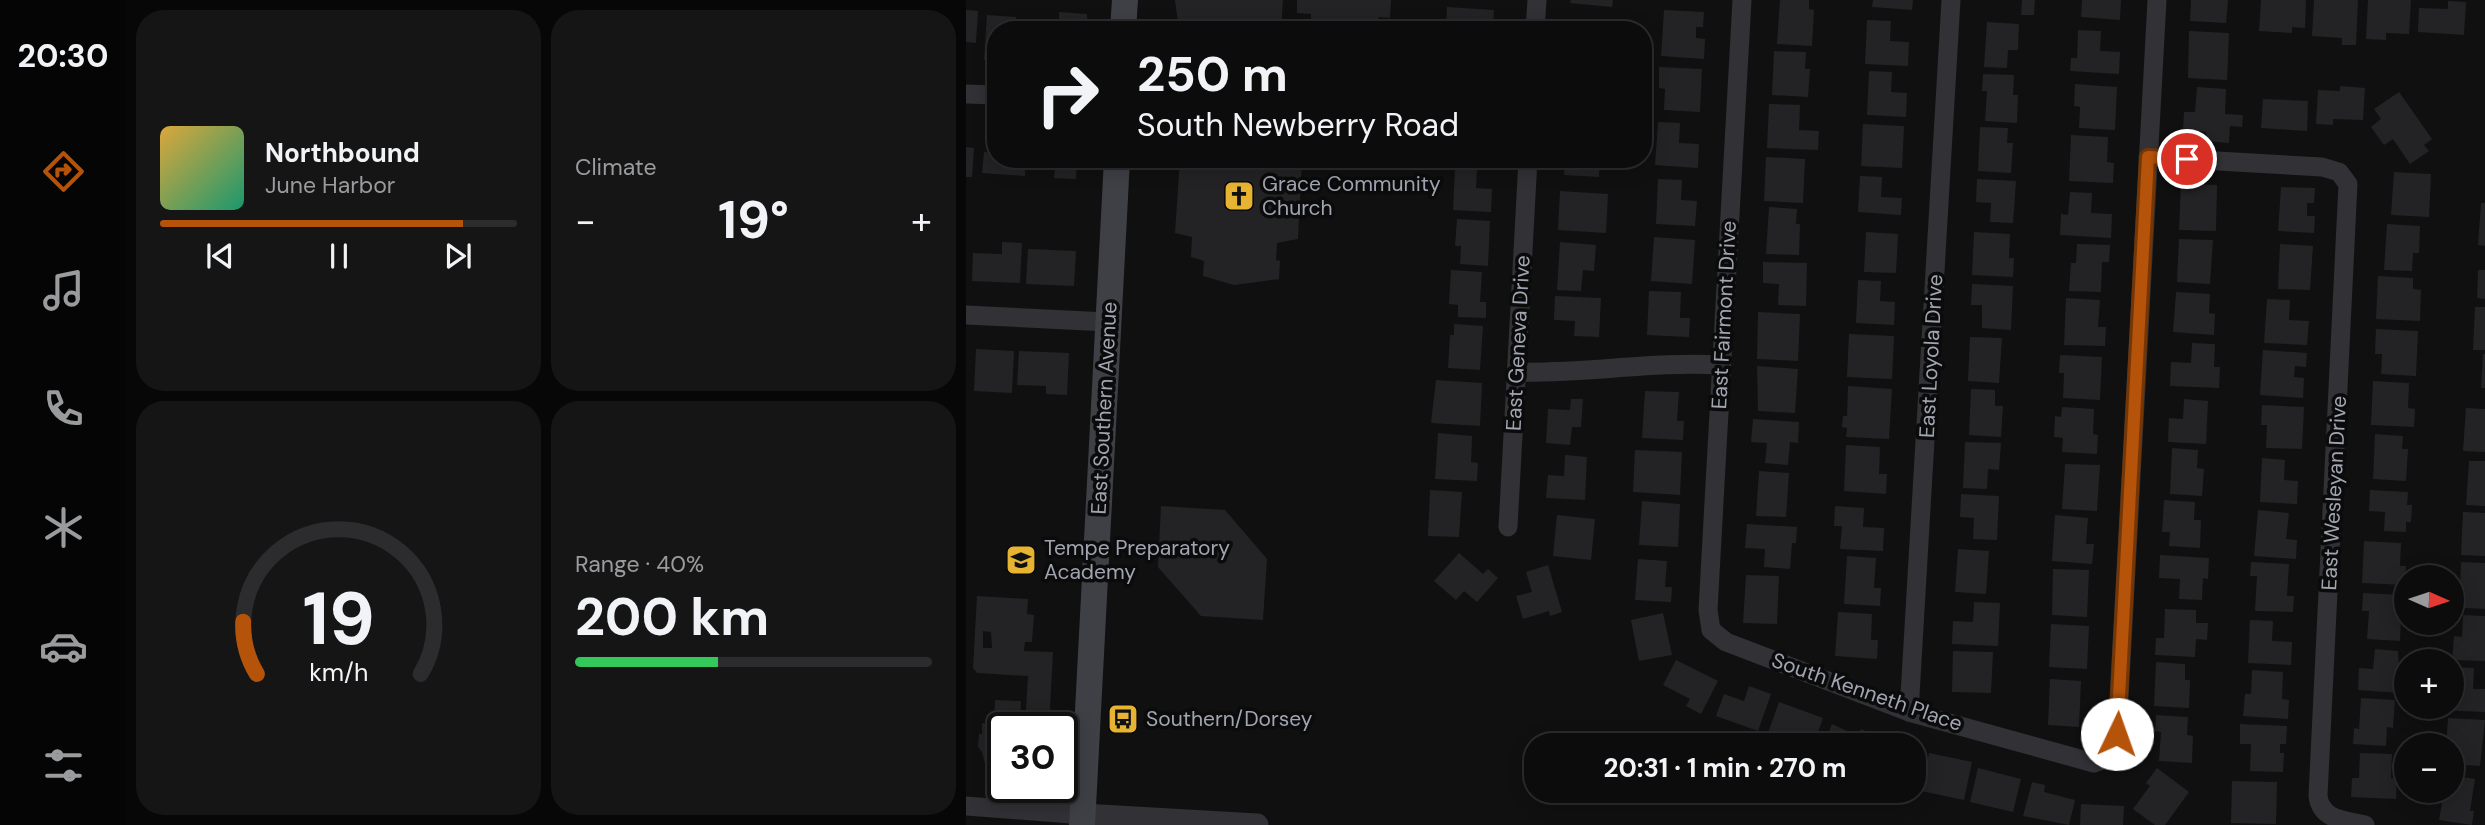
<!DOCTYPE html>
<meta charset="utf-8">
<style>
:root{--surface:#0c0c0d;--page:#151516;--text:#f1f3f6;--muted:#9a9b9d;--line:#2c2c2e;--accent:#b45309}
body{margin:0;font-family:"DM Sans",sans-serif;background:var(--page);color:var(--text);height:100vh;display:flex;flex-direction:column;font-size:26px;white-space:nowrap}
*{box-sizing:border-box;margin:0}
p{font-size:23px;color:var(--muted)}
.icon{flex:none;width:38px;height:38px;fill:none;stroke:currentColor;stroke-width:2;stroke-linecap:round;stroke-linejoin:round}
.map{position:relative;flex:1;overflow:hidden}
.drawer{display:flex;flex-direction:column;gap:10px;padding:10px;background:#070707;width:840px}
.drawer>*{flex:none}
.guide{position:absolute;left:21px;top:21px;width:665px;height:147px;border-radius:28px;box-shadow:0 4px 18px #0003,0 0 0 2px var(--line);background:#0c0c0d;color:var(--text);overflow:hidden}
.needle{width:46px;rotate:93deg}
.fabs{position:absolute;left:1428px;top:565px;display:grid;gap:14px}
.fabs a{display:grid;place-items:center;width:70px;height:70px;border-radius:50%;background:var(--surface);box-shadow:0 4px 18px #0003,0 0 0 2px var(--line);font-size:35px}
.speed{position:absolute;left:21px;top:712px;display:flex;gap:14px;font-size:35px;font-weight:700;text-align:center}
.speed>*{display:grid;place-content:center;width:91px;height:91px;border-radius:50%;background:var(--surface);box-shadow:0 4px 18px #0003,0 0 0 2px var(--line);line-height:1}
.speed .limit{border:4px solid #111;border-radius:10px;background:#fff;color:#111}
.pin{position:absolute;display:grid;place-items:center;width:60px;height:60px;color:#fff;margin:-30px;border:4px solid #fff;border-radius:50%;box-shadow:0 2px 7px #0007}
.me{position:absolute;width:77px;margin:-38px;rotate:3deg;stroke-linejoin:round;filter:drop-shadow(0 0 5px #0008)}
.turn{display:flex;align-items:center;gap:24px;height:147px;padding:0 35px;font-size:32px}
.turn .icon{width:91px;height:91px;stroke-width:2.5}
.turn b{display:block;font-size:49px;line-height:60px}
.big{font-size:52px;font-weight:700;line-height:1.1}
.drawer .card{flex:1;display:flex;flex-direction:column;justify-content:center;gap:10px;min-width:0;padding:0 24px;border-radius:28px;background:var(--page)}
.drawer .dial{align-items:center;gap:0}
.dial svg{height:182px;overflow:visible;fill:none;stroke:var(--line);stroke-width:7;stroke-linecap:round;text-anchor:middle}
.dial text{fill:var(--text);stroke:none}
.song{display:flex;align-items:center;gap:21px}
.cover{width:84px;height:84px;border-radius:10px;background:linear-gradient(135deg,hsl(40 70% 55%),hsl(160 70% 35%))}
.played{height:7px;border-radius:4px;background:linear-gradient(90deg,var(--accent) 85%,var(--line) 85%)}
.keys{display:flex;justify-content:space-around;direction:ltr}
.heat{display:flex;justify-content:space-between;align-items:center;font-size:38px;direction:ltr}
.charge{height:10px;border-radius:5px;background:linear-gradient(90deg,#34c759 40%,var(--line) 0)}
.drawer .tiles{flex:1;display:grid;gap:10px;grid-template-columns:repeat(2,1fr)}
.trip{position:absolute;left:558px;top:733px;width:402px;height:70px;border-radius:28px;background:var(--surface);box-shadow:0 4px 18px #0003,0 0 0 2px var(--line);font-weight:700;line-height:70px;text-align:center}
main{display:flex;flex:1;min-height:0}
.menu{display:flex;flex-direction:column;width:126px;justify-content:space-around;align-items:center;background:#050505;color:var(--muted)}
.menu .icon{width:49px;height:49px}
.menu .current{color:var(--accent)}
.menu b{font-size:32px;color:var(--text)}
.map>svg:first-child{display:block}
.building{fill:#232325;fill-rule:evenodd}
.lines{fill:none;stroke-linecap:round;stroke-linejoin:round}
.minor{stroke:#313136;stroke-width:19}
.tertiary{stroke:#313136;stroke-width:23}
.secondary{stroke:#3f4046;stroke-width:26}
.route-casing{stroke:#753606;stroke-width:18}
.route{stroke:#b45309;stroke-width:12}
.labels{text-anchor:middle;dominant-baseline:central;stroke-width:7;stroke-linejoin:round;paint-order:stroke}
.poi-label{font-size:21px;fill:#a1a5b1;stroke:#0b0b0c;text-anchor:start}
.street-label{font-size:21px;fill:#a1a5b1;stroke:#0b0b0c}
</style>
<main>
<nav class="menu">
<b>20:30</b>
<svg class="icon current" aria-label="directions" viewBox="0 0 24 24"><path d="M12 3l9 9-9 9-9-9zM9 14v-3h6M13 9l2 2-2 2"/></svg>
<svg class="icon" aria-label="music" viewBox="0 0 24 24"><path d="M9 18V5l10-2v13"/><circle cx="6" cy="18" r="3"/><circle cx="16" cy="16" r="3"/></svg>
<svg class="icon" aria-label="phone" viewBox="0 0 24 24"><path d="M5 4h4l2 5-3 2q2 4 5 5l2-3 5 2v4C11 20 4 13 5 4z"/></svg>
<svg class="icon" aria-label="climate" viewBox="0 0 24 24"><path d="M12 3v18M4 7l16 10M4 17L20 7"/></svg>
<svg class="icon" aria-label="car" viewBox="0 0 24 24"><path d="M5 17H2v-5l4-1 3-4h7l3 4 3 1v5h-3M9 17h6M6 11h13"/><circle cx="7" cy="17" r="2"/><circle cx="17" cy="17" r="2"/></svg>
<svg class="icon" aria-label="filters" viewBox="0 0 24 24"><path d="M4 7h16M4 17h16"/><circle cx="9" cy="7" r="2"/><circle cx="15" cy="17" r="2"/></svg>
</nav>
<section class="drawer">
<div class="tiles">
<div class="card">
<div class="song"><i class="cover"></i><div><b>Northbound</b><p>June Harbor</p></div></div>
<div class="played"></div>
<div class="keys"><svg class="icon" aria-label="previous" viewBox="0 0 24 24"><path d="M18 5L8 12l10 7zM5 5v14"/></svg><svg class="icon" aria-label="pause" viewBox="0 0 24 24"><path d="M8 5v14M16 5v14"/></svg><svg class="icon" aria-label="next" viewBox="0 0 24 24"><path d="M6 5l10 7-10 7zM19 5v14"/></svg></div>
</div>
<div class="card"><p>Climate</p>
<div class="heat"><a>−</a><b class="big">19°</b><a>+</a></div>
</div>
<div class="card dial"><svg viewBox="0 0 100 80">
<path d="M14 69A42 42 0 1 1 86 69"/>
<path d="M14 69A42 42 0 0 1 8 46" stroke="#b45309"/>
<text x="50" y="56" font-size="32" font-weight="700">19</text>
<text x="50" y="72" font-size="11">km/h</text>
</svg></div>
<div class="card"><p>Range · 40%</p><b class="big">200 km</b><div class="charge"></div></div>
</div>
</section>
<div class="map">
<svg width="1519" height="825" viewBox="0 0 1519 825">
<rect width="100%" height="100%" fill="#101011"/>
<g class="building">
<polygon points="209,0 317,0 315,30 234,23 233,30 213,30"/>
<polygon points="331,0 425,0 424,18 413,17 412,23 405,22 405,30 353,30 353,19 345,19 345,14 331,13"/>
<polygon points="605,0 647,0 646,7 604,3"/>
<polygon points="814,0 843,0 843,9 848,10 846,46 811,44"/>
<polygon points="907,0 947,0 946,10 906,7"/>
<polygon points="1056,0 1069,0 1068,15 1055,15"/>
<polygon points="1116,0 1155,0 1154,20 1115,17"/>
<polygon points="1225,0 1262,0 1260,23 1224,21"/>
<polygon points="1295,0 1340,0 1339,28 1326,27 1326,33 1293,31"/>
<polygon points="1348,0 1392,0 1390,45 1376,45 1376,38 1346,36"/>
<polygon points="1402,0 1445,0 1443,34 1420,33 1420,40 1400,39"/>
<polygon points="1482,1 1500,2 1498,35 1452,32 1453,8 1482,9"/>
<polygon points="481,7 528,10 527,25 534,26 533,30 480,30"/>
<polygon points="0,10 12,11 10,43 0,42"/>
<polygon points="698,10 738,12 737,27 730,27 730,38 739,39 738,59 695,56"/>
<polygon points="93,12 121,14 121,30 78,30 78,19 93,20"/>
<polygon points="21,15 50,17 50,26 68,27 68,30 30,30 30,60 18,60"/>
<polygon points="604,19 652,21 652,30 603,30"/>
<polygon points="901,20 925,21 924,41 943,42 942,66 899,64"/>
<polygon points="1021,22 1053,24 1052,50 1042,50 1041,68 1018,67"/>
<polygon points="1112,30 1135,31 1134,51 1154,52 1153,74 1104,71 1105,58 1111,58"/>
<polygon points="1223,31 1263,33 1261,80 1222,78"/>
<polygon points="808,51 840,52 839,69 844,69 842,97 806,95"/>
<polygon points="693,67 736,69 734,112 698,110 699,89 693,88"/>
<polygon points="903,71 926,72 925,92 941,93 940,117 901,115"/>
<polygon points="1017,74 1048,75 1047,95 1052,95 1051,123 1019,121 1021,91 1016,91"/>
<polygon points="1109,84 1151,87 1149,130 1113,128 1114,107 1108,106"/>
<polygon points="1374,86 1399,88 1397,120 1367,119 1367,125 1350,124 1352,90 1374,91"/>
<polygon points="1231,87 1260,89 1259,114 1277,115 1276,127 1264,126 1263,143 1240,141 1240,132 1217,130 1218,112 1229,112"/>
<polygon points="1433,92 1466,139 1458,145 1463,151 1444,164 1427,139 1418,145 1405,127 1415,119 1408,109"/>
<polygon points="1297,99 1342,101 1341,131 1295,128"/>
<polygon points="803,104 834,105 833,130 853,131 852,150 801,148"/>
<polygon points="692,122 714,123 713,143 733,144 732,168 689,165"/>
<polygon points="897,124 938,126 936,168 895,166"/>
<polygon points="1014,127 1042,128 1041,143 1047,143 1045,173 1012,171"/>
<polygon points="1105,135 1142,137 1141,162 1148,163 1147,183 1103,181"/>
<polygon points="0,147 8,148 6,177 0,177"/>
<polygon points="18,152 30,153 30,159 60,159 59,176 16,173"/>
<polygon points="800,157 839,159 837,203 798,201"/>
<polygon points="65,159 111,159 110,179 88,178 89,169 65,167"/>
<polygon points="214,159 336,159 332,239 311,243 310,260 314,261 313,279 268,285 237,276 238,261 225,257 226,237 209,233"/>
<polygon points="493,159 528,159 528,163 493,161"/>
<polygon points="599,159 634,159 633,177 598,175"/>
<polygon points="489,169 511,170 510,188 526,189 525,212 487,210"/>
<polygon points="1428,172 1465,174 1463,217 1425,215"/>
<polygon points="894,176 916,177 915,197 936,198 935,215 892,212"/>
<polygon points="692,179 716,180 715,200 731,201 729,226 690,224"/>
<polygon points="1011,179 1050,181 1047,223 1024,222 1025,203 1010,202"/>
<polygon points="1215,184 1251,185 1250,231 1213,230"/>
<polygon points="1315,187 1349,188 1348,203 1341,203 1341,216 1349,216 1348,233 1312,231"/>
<polygon points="594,191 642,194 640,233 592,230"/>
<polygon points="1104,192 1126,193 1125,213 1146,214 1145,238 1094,235 1095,214 1102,215"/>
<polygon points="1515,203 1519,203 1519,246 1512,245"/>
<polygon points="803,207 831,209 830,224 834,224 833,255 800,254"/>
<polygon points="491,219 524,221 522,266 494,264 495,246 489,246"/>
<polygon points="1421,224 1454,226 1453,253 1447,253 1446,271 1418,270"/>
<polygon points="900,232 932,234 930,273 898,272"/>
<polygon points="1008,232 1044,234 1043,258 1048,258 1047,277 1006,275"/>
<polygon points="688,237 729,240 726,284 685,281"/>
<polygon points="1213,239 1247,240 1244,284 1211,282"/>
<polygon points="36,242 56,243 54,283 6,281 7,253 36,254"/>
<polygon points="594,242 630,245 628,271 617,270 615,291 591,290"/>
<polygon points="1111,244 1144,245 1143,262 1136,262 1135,292 1103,291 1105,263 1110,263"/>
<polygon points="1314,244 1347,246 1344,290 1312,289"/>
<polygon points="62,249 110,251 108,286 60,284"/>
<polygon points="797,262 841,263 840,306 812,305 813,284 797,283"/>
<polygon points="485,270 516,272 514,302 520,302 520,318 492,317 492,305 483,304"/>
<polygon points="1512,270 1519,270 1519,299 1511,298"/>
<polygon points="1412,276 1447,278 1447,289 1455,290 1454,321 1410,319"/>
<polygon points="892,280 915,281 914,301 929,302 928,325 890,323"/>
<polygon points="1006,284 1047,286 1045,330 1016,328 1016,305 1005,305"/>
<polygon points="683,291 715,292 714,318 724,318 723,337 681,335"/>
<polygon points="1210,292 1244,294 1243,313 1249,314 1248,335 1207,332"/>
<polygon points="589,296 635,298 633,337 608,336 609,321 588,320"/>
<polygon points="1100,298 1134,300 1132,327 1140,327 1139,346 1098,345"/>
<polygon points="1301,299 1324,300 1323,320 1343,321 1341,345 1298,343"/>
<polygon points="1509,307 1519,307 1519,350 1507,350"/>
<polygon points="792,312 834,314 832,361 791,359"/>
<polygon points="488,324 517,326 514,370 482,368 484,335 488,335"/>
<polygon points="1410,329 1452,331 1450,376 1415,374 1416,354 1409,354"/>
<polygon points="883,334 928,336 926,379 881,377"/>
<polygon points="1004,337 1036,338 1033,383 1002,381"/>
<polygon points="1226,343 1249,344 1248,367 1254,367 1253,388 1204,386 1205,362 1225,363"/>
<polygon points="10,349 48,351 46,393 8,391"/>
<polygon points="1297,350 1341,353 1340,367 1329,366 1328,377 1338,378 1337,398 1294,395"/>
<polygon points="53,351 103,353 101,395 80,394 80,386 51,385"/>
<polygon points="1517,354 1519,354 1519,388 1515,388"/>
<polygon points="1094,355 1136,357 1134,400 1097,398 1098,373 1093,373"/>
<polygon points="791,366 832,369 829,413 792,411"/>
<polygon points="470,380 516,383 514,426 465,423"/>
<polygon points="1407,381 1443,383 1442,408 1449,409 1448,427 1405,425"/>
<polygon points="882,386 926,389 923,439 880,437 881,428 876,427 877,416 881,416"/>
<polygon points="1005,389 1029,390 1029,406 1037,406 1035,437 1003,435"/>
<polygon points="679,391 713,392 711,421 718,421 717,440 676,438"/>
<polygon points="605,399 617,399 615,427 606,427 604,445 580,443 582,409 604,410"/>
<polygon points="1218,399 1242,401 1240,444 1202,442 1203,418 1217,419"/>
<polygon points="1296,405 1338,407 1336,449 1300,448 1301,425 1295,425"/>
<polygon points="1096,407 1128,409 1127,434 1132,435 1131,454 1096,452 1097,438 1088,437 1089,416 1095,417"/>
<polygon points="1500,408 1519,409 1519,452 1497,451"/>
<polygon points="787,419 833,422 832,443 824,442 822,465 799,463 801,443 785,442"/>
<polygon points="472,433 506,436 505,462 512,463 511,481 469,479"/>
<polygon points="1409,434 1437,436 1436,449 1442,449 1440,481 1407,479"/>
<polygon points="999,442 1035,443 1033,470 1022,469 1021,489 997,488"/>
<polygon points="880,445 914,447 913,474 921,474 920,494 878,491"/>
<polygon points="1206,448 1232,450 1231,468 1238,469 1236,496 1204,494"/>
<polygon points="669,450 716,452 714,495 667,492"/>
<polygon points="599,455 621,457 619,500 580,498 582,475 598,476"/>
<polygon points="1296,458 1319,460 1318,480 1332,481 1331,504 1294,502"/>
<polygon points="1503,461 1519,461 1519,506 1500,505"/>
<polygon points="1099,464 1134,465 1131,511 1096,509"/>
<polygon points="793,471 823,473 820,517 790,516"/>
<polygon points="464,490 496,492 493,537 462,536"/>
<polygon points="1404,490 1442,492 1441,505 1446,505 1445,522 1440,522 1440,532 1418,531 1419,512 1403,511"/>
<polygon points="995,494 1033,496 1031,540 1007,539 1008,518 994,517"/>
<polygon points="1198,500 1229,502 1228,520 1235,520 1234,548 1203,546 1204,532 1196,532"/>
<polygon points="676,501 714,504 712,547 673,545"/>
<polygon points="195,506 259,510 301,559 297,620 235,616 192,567"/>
<polygon points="869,506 898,508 897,527 918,528 917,551 874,549 876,526 868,526"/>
<polygon points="1292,510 1323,513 1320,539 1331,540 1330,559 1288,556"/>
<polygon points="1497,512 1519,513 1519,556 1495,555"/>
<polygon points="591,515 629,519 625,560 587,556"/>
<polygon points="1089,515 1122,518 1120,544 1128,544 1126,564 1086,561"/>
<polygon points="781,524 831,527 830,543 826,543 824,569 798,567 799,549 779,548"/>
<polygon points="1398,541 1435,543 1434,566 1440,566 1439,585 1396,583"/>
<polygon points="992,549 1023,551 1020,594 989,592"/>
<polygon points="493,553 517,574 522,569 532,578 511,602 498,591 490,600 468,581"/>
<polygon points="1194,555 1243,558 1242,579 1237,578 1236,600 1213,599 1214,579 1193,578"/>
<polygon points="881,556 910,558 908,588 915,588 914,606 878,604"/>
<polygon points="672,559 701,561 699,587 706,587 705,602 669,600"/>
<polygon points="1285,562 1323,564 1321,596 1328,596 1327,612 1289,611 1291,576 1284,576"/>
<polygon points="1495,562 1519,563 1519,609 1498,608 1499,590 1494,589"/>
<polygon points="582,565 596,612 584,616 583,611 557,619 550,596 566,592 560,572"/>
<polygon points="1087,569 1123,570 1121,617 1086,615"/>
<polygon points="780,575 813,576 811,624 777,623"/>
<polygon points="1397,593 1436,595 1434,641 1401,639 1403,611 1396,611"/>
<path d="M11 596 62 599 61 614 68 615 66 642H59L58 651 87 652 83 726 37 728V765L19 764 16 752 12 747 13 734H16V723L28 724 29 700 55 701 54 725H59L62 676 11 673 7 668ZM17 631 25 632 26 648H17Z"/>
<polygon points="1008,602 1034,603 1032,646 986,644 987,621 1007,622"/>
<polygon points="1199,609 1230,610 1230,623 1242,623 1241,640 1230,639 1229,657 1189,655 1190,638 1198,638"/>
<polygon points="872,612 906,614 905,640 912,640 911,659 869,656"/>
<polygon points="697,613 706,655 673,661 665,620"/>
<polygon points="1497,615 1519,616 1519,661 1486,660 1488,636 1496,637"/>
<polygon points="1284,620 1307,621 1306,641 1326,642 1325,665 1282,663"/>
<polygon points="1085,624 1123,626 1121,669 1083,667"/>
<polygon points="1409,649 1432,651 1434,693 1392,690 1393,668 1407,669"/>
<polygon points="987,651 1027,652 1025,693 986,692"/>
<polygon points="710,660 752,681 735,714 720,706 724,699 697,685"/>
<polygon points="1190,662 1219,664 1219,680 1224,680 1223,708 1188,706"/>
<polygon points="1486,667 1508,668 1507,689 1519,689 1519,712 1471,710 1471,707 1486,707"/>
<polygon points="1286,670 1317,672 1316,699 1323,700 1322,719 1277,716 1279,694 1285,694"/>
<polygon points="1084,679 1115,681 1113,727 1082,725"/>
<polygon points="783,686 805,694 792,731 750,716 758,694 778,701"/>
<polygon points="1395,698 1429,700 1427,728 1421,727 1420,746 1387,744 1388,728 1393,729"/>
<polygon points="813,702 857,718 847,746 802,733"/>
<polygon points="155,712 162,712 161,725 155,725"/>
<polygon points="1190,715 1222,717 1221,735 1227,736 1226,763 1193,761 1195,732 1189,731"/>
<polygon points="1482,718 1519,720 1514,766 1486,764 1486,746 1480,746"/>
<polygon points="866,724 892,736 895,729 911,736 907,746 857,746"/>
<polygon points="1274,724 1321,726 1320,744 1314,744 1314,753 1318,753 1317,772 1284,771 1285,744 1274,744"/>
<polygon points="916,739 940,744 939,746 915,746"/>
<polygon points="963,753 1006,762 998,800 955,791"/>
<polygon points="1394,753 1426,754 1425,778 1431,778 1430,799 1385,797 1386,778 1393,778"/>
<polygon points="1012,768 1055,779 1047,812 1004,802"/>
<polygon points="1191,768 1223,792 1199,825 1189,825 1167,809 1184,786 1180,783"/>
<polygon points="1486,775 1509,779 1504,811 1508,811 1506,825 1473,820 1478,791 1486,791"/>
<polygon points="1266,781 1311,782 1310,824 1265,823"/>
<polygon points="1066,782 1079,785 1078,792 1109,800 1103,825 1057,816"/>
<polygon points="1115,804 1158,806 1157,825 1114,825"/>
</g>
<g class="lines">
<g class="minor">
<polyline points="776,0 742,610 745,630 760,642 943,712 1128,763 1142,758 1151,735 1191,0"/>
<polyline points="569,30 571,0"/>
<polyline points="0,94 30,95"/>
<path d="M1182 157 1356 167 1373 172 1382 184 1352 796C1355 820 1378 820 1399 825"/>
<polyline points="0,315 142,322"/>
<path d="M550 372C619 374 686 361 755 365"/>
<polyline points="542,527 562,159"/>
<polyline points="943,712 985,0"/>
<polyline points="0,806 117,815"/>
</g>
<polyline class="tertiary" points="117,815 291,825"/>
<g class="secondary">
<polyline points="157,30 159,0"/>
<polyline points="116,825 151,159"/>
</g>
</g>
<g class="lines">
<g class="route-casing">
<polyline id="route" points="1151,734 1182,157 1221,159"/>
</g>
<use href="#route" class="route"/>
</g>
<defs>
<g id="church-square" transform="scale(1.575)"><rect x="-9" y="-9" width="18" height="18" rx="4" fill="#e7b332" stroke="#0b0b0c"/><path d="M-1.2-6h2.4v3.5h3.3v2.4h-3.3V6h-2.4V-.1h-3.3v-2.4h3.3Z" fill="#111"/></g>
<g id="school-square" transform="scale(1.575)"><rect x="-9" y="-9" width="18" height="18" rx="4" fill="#e7b332" stroke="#0b0b0c"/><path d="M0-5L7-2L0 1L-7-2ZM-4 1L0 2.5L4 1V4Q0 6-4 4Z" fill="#111"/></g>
<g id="bus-square" transform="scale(1.575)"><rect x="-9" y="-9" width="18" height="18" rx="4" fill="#e7b332" stroke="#0b0b0c"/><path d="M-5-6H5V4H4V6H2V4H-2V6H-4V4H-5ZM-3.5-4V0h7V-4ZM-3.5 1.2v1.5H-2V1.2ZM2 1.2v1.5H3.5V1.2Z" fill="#111"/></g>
</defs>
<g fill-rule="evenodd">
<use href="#church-square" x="273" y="196"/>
<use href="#school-square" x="55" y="560"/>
<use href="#bus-square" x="157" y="719"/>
</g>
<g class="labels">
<g class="poi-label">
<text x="296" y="184">Grace Community<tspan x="296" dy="24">Church</tspan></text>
<text x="78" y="548">Tempe Preparatory<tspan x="78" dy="24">Academy</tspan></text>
<text x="180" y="719">Southern/Dorsey</text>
</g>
<g class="street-label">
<text transform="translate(758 315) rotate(-87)">East Fairmont Drive</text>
<text transform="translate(552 343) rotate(-87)">East Geneva Drive</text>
<text transform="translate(965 356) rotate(-87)">East Loyola Drive</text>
<text transform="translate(138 408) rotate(-87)">East Southern Avenue</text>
<text transform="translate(1368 493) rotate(-87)">East Wesleyan Drive</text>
<text transform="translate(901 692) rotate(19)">South Kenneth Place</text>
</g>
</g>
</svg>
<div class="fabs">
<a><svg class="needle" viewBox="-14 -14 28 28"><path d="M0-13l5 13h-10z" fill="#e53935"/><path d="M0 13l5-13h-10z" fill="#9a9b9d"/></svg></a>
<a>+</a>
<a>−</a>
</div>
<div class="speed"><div class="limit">30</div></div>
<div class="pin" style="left:1221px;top:159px;background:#d93025"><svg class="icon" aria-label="arrive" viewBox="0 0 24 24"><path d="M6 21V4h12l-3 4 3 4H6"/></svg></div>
<svg class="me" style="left:1151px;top:734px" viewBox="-20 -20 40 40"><circle r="19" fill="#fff"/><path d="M0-13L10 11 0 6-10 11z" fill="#b45309"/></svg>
<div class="trip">20:31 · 1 min · 270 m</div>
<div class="guide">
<div class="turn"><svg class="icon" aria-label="right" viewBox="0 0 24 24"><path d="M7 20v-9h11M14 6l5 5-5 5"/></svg><div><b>250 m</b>South Newberry Road</div></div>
</div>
</div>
</main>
